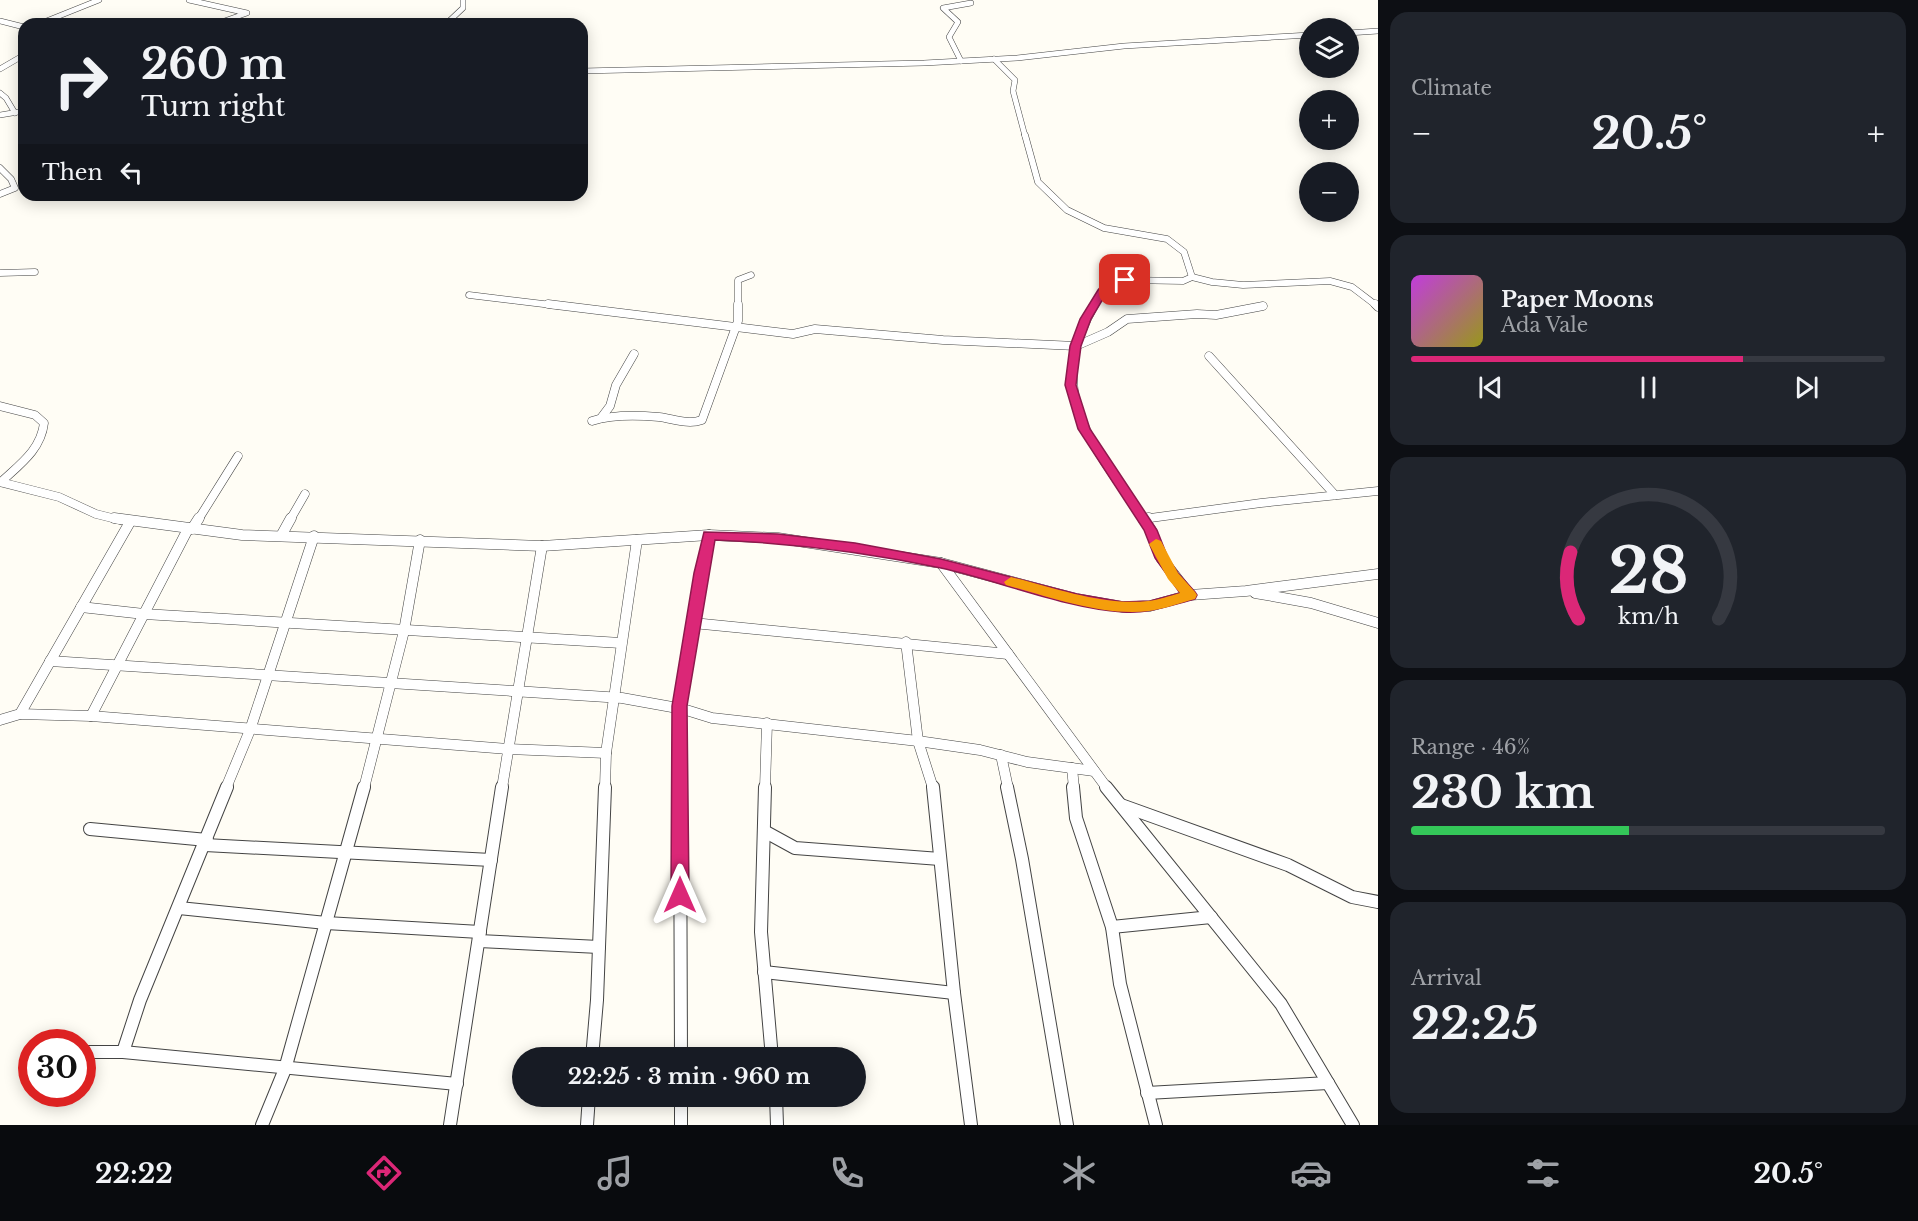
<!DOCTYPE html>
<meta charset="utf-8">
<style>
:root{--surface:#171b24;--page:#20242c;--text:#f1f3f6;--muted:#9ea1a6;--line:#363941;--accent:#db2777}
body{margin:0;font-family:"Libre Baskerville",serif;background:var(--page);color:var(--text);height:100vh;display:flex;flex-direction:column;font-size:22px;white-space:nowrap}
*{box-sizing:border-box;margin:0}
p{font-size:20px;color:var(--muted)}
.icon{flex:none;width:33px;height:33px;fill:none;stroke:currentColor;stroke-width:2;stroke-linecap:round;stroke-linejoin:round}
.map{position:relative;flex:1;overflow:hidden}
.panel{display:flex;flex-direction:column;gap:12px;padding:12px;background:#0d0f14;width:540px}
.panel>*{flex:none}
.guide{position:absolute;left:18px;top:18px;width:570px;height:183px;border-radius:18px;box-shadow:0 3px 15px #0003;background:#171b24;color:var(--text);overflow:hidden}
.controls{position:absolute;left:1299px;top:18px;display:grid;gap:12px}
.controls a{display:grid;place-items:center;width:60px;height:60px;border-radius:50%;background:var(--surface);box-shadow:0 3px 15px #0003;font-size:30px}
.speed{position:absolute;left:18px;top:1029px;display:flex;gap:12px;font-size:30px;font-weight:700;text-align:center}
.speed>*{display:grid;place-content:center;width:78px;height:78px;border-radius:50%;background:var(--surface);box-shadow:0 3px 15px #0003;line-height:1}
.speed .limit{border:9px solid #d22;background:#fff;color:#111}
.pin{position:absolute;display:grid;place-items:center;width:51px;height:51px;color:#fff;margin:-26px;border-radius:12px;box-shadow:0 3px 9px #0006}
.me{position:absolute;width:66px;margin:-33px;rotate:0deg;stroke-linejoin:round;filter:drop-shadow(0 0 4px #0008)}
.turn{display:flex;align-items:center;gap:21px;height:126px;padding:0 24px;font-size:27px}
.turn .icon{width:78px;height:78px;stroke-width:2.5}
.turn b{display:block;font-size:42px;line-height:51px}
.then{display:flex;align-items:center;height:57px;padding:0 24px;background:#0003;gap:12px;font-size:22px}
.big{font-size:45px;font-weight:700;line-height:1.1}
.panel .tile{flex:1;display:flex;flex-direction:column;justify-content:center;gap:9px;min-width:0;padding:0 21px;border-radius:18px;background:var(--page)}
.panel .dial{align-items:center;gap:0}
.dial svg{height:156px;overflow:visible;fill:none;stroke:var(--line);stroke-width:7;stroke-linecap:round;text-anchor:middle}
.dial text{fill:var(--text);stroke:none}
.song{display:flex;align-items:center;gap:18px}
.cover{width:72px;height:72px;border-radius:9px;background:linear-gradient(135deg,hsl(290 70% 55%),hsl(60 70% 35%))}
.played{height:6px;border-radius:3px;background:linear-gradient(90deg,var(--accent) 70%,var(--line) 70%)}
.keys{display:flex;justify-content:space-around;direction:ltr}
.heat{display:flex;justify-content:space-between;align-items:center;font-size:33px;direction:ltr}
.charge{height:9px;border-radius:4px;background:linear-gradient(90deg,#34c759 46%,var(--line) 0)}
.trip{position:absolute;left:512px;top:1047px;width:354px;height:60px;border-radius:30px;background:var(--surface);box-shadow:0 3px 15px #0003;font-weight:700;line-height:60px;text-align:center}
.dock{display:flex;height:96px;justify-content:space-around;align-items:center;background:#090b0e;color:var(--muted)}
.dock .icon{width:42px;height:42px}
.dock .on{color:var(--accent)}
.dock b{font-size:27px;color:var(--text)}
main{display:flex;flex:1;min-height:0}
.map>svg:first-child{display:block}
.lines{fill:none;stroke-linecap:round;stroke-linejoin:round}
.street-far4-casing{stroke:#444;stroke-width:6}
.street-far3-casing{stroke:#444;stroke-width:7}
.street-far2-casing{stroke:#444;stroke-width:9}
.street-far1-casing{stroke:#444;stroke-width:11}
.street-casing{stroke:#444;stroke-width:14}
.street-far4{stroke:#fff;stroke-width:5}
.street-far3{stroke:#fff;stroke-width:6}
.street-far2{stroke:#fff;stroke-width:8}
.street-far1{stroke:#fff;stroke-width:10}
.street{stroke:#fff;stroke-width:12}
.route{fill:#db2777;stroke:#8e194d;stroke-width:1.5}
.slow{fill:#f59e0b}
</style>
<main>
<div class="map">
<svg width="1378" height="1125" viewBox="0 0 1378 1125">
<rect width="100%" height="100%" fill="#fffdf5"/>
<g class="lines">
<g class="street-far4-casing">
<g id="street-far4">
<polyline points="189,0 247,13 216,24"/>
<polyline points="0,21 24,27"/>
<polyline points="39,24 99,0"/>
<polyline points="446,24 463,8 463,0"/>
<polyline points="1348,33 1378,31"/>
<polyline points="994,59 1015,80 1013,91 1025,136"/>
<polyline points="961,61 949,37 958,22 943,8 971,3"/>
<polyline points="0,69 24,55"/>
<polyline points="582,71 924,63 1017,58 1124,46 1310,35"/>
<polyline points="0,93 6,98 15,113"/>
<polyline points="0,115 24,111"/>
</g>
</g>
<g class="street-far3-casing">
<g id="street-far3">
<polyline points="1025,135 1038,182 1067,210 1104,228 1167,239 1184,252 1192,277"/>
<polyline points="0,168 11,179 15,188 0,194"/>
<polyline points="0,273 35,272"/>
<polyline points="469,295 560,306"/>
<polyline points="738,306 738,280 751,275"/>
<polyline points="1094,306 1109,284 1125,280 1183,281 1192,277 1212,282 1243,285 1330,281 1352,287 1377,306"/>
</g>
</g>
<g class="street-far2-casing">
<g id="street-far2">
<polyline points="548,304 793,334 815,329 943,340 1076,346 1108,332 1127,319 1197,314 1216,315 1263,306"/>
<path d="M1095 304C1042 395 1095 446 1144 520"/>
<polyline points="1375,304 1378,307"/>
<polyline points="1209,356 1335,495"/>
<path d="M0 406 35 415 44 423C41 450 19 465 1 482"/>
<polyline points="601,418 610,406 616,385 634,354"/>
<path d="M592 421C613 414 637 415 659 417 674 419 688 425 702 420L738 321V304"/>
<polyline points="0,482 59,497 96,514 120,520"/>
<polyline points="1143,519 1261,503 1378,491"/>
<polyline points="198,520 238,456"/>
<polyline points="290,520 305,494"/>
</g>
</g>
<g class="street-far1-casing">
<g id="street-far1">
<polyline points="114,518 242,535 542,546 709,535 778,538 941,563 1077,599 1123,607 1150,606 1190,595 1246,591 1378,574"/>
<polyline points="1143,518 1151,530 1161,558 1190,595"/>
<polyline points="1143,519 1149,518"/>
<polyline points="192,529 199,518"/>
<polyline points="281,536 291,518"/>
<polyline points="941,563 1107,788"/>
<polyline points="1255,593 1311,603 1378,623"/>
<polyline points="81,607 144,614 621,643"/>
<polyline points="693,623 1008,654"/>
<polyline points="906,642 918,741 933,788"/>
<polyline points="50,661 622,698 683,709 712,718 918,741 980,750 1027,762 1094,771"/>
<polyline points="20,714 130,522"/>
<polyline points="91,716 188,529"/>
<polyline points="0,720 20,714 91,716 508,749 606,753"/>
<polyline points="1001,755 1008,788"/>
<polyline points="1072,768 1074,788"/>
<polyline points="226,788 250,730 314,536"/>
<polyline points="364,788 404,631 420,540"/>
<polyline points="502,788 542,546"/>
<polyline points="605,788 606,753 637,540"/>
<polyline points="680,788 680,706 709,535"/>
<polyline points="765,788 767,723"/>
</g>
</g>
<g class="street-casing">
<g id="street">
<polyline points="680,787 681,1058"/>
<polyline points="765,787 761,932 772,1058"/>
<polyline points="933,787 954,993 971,1125"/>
<polyline points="1007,787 1022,859 1067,1125"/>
<polyline points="1073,787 1076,818 1112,927 1120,984 1156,1125"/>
<polyline points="1106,787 1281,1004 1353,1125"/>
<polyline points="1121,805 1288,865 1352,897 1378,902"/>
<polyline points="90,829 207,840"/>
<polyline points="764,831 795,848 940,859"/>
<polyline points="205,845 491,860"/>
<polyline points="179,908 326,923 480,932"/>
<polyline points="1112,927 1211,917"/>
<polyline points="479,941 599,947"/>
<polyline points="764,972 954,993"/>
<polyline points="83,1052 123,1052 457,1084"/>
<polyline points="123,1052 140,1000 227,787"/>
<polyline points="592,1058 597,1000 605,787"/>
<polyline points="1147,1093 1328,1083"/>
<polyline points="681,1096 681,1125"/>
<polyline points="776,1096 777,1125"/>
<polyline points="262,1125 285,1069 364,787"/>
<polyline points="450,1125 502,787"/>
<polyline points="587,1125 589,1096"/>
</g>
</g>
<use href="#street-far4" class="street-far4"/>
<use href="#street-far3" class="street-far3"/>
<use href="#street-far2" class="street-far2"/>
<use href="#street-far1" class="street-far1"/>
<use href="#street" class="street"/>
</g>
<path class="route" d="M1125 277 1130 280 1128 282 1113 286 1107 292 1091 319 1081 346 1076 385 1090 429 1157 530 1168 558 1178 573 1195 592 1197 595 1195 599C1171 605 1148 614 1123 612 1064 608 1000 581 941 568 866 552 791 543 715 540L687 706 689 895 687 901 680 903 674 901 671 895 672 706 694 573 704 532 778 534 855 543 941 559 1077 594 1123 602 1150 601 1180 593 1155 558 1144 530 1078 429 1065 385 1070 346 1080 319 1098 290 1106 281Z"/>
<path class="slow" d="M1156 539 1161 541 1178 573 1195 592 1197 595 1195 599C1180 603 1164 609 1149 611 1105 617 1049 597 1006 585L1004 582 1011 577C1055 588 1103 606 1148 601 1159 600 1169 596 1180 593L1168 579 1149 544Z"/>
</svg>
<div class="controls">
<a><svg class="icon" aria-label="layers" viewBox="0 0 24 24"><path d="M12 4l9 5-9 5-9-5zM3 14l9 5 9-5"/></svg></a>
<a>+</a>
<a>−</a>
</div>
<div class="speed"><div class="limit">30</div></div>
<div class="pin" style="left:1125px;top:280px;background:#d93025"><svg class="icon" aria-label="arrive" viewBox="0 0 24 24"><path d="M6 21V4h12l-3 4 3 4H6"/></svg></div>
<svg class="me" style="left:680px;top:895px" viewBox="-20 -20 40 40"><path d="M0-17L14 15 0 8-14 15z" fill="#db2777" stroke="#fff" stroke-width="4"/></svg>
<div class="trip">22:25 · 3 min · 960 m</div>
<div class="guide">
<div class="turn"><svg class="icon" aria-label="right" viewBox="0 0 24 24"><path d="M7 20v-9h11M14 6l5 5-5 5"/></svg><div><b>260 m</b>Turn right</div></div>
<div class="then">Then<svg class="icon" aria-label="left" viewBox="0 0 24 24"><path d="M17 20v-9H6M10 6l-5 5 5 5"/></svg></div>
</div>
</div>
<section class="panel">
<div class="tile"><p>Climate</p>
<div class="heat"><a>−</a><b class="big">20.5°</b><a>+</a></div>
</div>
<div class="tile">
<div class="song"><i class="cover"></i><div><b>Paper Moons</b><p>Ada Vale</p></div></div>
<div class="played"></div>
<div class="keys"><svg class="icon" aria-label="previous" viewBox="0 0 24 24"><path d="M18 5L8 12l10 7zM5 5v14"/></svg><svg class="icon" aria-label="pause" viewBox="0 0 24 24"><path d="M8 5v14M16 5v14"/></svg><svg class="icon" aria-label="next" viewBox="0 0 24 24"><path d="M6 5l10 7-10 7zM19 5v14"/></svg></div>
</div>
<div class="tile dial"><svg viewBox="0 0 100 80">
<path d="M14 69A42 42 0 1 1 86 69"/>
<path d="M14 69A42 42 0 0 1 10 35" stroke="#db2777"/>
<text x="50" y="56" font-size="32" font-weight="700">28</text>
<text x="50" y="72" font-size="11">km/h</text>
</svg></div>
<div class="tile"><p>Range · 46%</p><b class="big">230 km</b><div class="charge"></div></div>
<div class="tile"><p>Arrival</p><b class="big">22:25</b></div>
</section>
</main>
<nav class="dock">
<b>22:22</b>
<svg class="icon on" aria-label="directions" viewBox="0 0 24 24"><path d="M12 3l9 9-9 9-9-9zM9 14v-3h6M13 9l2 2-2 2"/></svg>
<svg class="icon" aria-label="music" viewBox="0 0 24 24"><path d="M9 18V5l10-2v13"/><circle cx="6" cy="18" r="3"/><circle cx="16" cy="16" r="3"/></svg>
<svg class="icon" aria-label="phone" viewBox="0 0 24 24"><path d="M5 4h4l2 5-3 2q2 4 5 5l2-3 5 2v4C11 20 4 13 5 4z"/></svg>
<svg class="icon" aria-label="climate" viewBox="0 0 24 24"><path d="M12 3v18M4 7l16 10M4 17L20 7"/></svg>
<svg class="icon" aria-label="car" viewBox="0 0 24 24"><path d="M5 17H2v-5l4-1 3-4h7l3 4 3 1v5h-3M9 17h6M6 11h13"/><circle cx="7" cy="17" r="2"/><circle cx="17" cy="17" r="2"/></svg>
<svg class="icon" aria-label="filters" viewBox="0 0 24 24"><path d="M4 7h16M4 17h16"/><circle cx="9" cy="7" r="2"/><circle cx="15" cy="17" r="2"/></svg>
<b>20.5°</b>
</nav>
